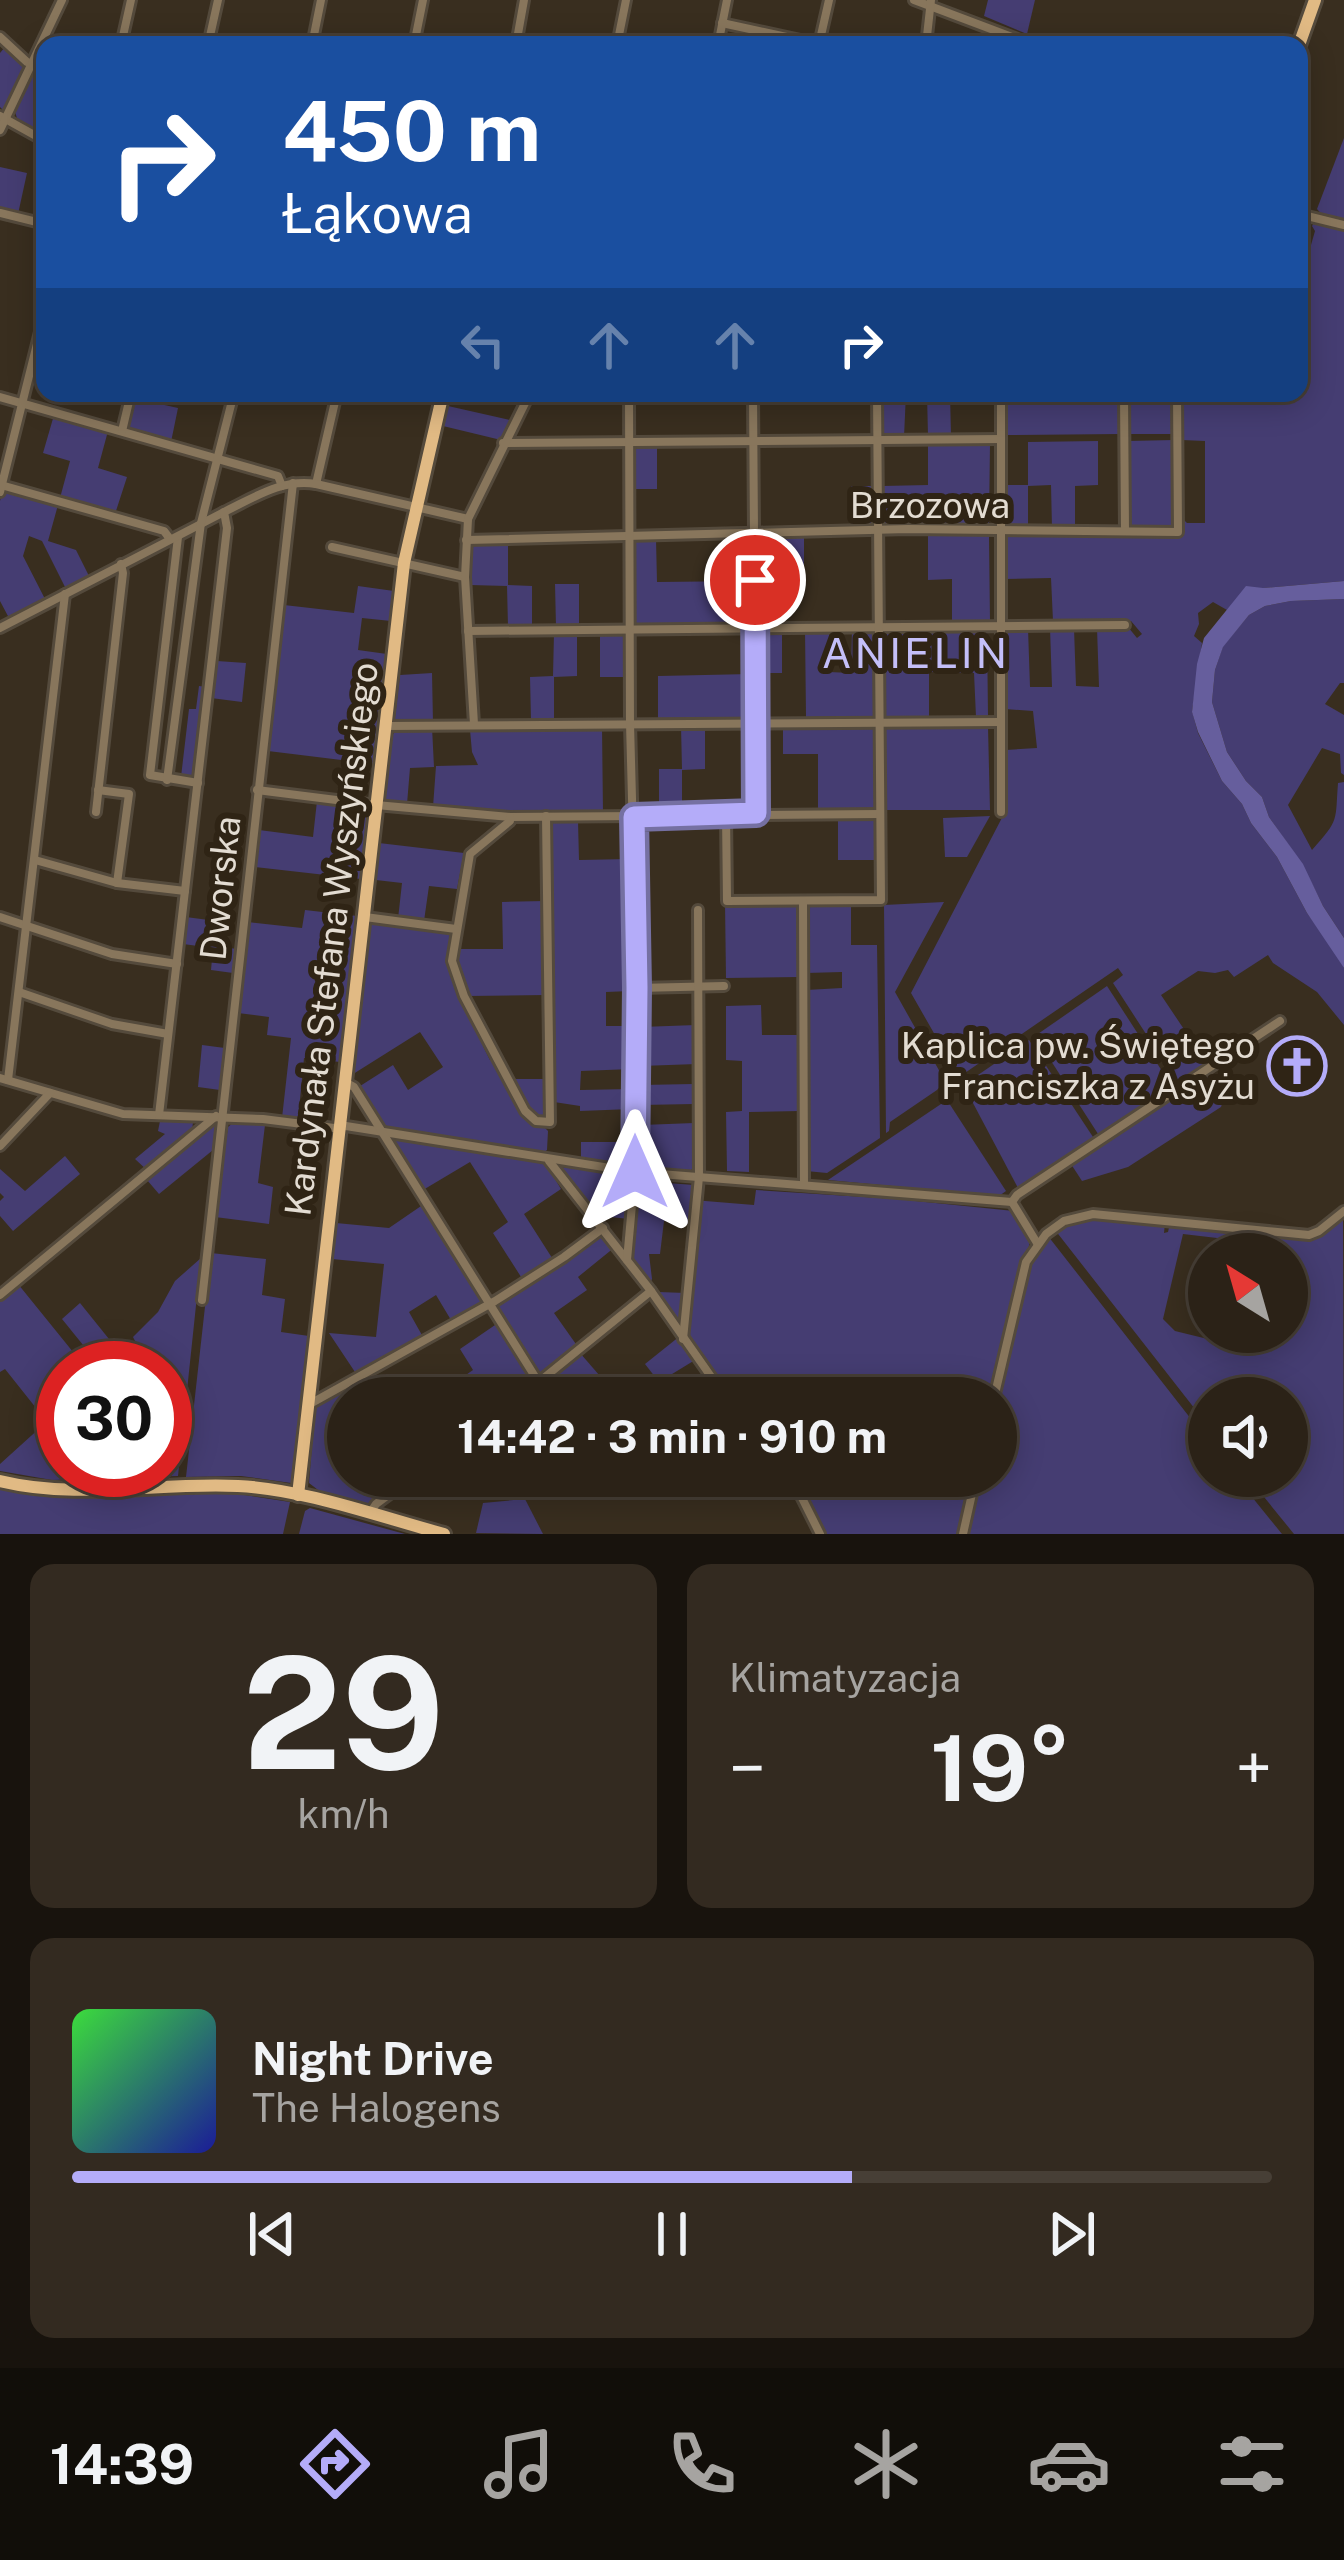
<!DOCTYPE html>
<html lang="pl">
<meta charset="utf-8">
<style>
:root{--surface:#2b2217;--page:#332a20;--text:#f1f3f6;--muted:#a6a4a1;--line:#473f36;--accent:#b4acf9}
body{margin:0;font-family:"Public Sans",sans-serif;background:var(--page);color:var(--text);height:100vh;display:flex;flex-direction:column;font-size:45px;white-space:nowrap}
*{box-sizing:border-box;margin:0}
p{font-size:39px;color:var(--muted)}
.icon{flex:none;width:66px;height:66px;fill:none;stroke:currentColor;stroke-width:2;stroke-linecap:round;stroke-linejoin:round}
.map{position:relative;height:1534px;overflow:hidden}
.panel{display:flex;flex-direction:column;gap:30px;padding:30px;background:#18130d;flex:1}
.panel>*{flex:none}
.hud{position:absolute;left:36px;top:36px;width:1272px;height:366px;border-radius:24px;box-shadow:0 6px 30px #0003,0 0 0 3px var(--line);background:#1a4fa0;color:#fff;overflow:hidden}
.needle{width:78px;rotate:323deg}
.tools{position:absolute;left:1188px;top:1233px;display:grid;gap:24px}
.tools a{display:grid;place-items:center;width:120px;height:120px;border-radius:50%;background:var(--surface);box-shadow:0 6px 30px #0003,0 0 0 3px var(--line);font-size:60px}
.speed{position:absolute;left:36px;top:1341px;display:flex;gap:24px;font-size:60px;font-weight:700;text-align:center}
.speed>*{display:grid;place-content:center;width:156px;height:156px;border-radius:50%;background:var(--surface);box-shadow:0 6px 30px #0003,0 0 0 3px var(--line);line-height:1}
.speed .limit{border:18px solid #d22;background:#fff;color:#111}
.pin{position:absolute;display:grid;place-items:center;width:102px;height:102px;color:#fff;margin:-51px;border:6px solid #fff;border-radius:50%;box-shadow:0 3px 12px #0007}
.me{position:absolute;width:132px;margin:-66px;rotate:0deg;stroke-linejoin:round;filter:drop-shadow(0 0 9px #0008)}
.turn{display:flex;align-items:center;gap:42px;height:252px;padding:0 48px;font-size:54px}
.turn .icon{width:156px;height:156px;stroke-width:2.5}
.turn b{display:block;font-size:84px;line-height:102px}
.lanes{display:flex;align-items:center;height:114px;padding:0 48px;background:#0003;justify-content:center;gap:60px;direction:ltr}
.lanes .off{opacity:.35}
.big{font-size:90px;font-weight:700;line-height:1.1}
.panel .widget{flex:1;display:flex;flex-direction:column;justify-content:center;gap:18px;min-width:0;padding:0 42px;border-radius:24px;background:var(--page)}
.panel .dial{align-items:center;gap:0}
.dial b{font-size:156px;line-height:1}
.song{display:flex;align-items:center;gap:36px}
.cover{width:144px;height:144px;border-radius:18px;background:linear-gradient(135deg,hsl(120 70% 55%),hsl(240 70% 35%))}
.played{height:12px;border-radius:6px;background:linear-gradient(90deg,var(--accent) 65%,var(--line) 65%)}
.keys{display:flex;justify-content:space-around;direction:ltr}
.heat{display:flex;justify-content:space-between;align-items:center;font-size:66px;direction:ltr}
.panel .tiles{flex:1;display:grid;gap:30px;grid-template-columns:1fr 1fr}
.widget:last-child{grid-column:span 2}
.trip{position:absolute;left:327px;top:1377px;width:690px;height:120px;border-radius:60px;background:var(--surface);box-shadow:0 6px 30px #0003,0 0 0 3px var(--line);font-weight:700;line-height:120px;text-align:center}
.dock{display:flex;height:192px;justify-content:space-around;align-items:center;background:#110e09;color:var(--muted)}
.dock .icon{width:84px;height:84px}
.dock .on{color:var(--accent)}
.dock b{font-size:54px;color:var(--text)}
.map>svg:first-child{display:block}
.green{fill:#453d72}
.water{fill:#665e9d}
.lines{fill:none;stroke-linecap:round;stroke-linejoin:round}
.minor-casing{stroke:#544a3c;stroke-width:14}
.major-casing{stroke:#544a3c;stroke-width:18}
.minor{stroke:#88765c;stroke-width:8}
.major{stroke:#e1ba84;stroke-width:12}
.route-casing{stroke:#7570a2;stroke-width:30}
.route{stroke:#b4acf9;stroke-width:21}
.labels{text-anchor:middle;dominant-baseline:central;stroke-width:12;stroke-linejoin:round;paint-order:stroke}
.street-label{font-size:36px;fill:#e3dcd2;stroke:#2f2415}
.poi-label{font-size:36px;fill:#e3dcd2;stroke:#2f2415;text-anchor:end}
.quarter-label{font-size:42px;letter-spacing:3px;fill:#c4bff8;stroke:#2f2415}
</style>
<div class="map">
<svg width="1344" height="1534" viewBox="0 0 1344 1534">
<rect width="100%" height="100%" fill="#392e1f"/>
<g class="green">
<polygon points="988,0 1035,0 1027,34 984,16"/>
<polygon points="5,47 22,64 24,69 4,111 0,107 0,53"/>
<polygon points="34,70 45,72 45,95 36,131 17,118 15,112"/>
<polygon points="1344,138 1344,223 1325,218 1317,209"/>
<polygon points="0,167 27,173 18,214 0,210"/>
<polygon points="1315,221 1344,227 1344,581 1252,589 1227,610 1213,602 1198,613 1199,624 1194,636 1202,643 1192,711 1198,733 1222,781 1242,804 1251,823 1277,857 1307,913 1338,955 1344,968 1344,1025 1317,992 1273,963 1268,955 1234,977 1228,970 1215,973 1198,971 1161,995 1208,1065 1179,1085 1113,983 1123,975 1118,968 959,1077 911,993 1006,810 1006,750 1037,748 1033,711 1005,709 1005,628 1028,628 1030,687 1052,687 1050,628 1074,628 1076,686 1099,687 1097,628 1128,627 1137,638 1142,634 1131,621 1053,621 1051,578 1005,579 1005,535 1181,535 1182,518 1187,523 1205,523 1205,441 1182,440 1181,393 1299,393 1299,243 1311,245 1315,231 1312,226"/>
<polygon points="881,393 950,393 951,436 928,436 927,394 906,393 904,437 881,437"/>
<polygon points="1004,393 1121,393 1121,434 1004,435"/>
<rect x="1128" y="393" width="46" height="41"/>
<polygon points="133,398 178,408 171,442 126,429"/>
<polygon points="448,406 510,420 501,440 443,426"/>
<polygon points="54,415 108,431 98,468 127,477 115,514 60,498 70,461 43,453"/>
<polygon points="1174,440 1175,528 1128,528 1128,441"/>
<polygon points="1098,441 1098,485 1075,486 1075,528 1052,528 1051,485 1028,486 1028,528 1005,528 1004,485 1028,485 1028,442"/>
<polygon points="990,443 989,524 882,525 882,486 928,485 928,444"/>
<polygon points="636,446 657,446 657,489 634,489 633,449"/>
<polygon points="851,486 874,486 874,528 852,528"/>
<polygon points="3,489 58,505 48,541 76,550 89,576 66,589 42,541 29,536 23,556 45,599 9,618 0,601 0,501"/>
<polygon points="989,535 990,622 952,622 952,579 928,580 928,536"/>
<polygon points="780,537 804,537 804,580 781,580"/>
<polygon points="634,539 656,539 657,582 750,581 751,623 634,625"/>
<polygon points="508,543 508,585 532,586 532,627 508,627 507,586 470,585 469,544"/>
<polygon points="555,584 579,584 579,627 556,627"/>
<polygon points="358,586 394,591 391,621 362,618 358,650 387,654 374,764 268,751 284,605 354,613"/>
<path d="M1344 599V683H1340L1325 704 1344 715V775L1341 773 1340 754 1322 748 1288 805 1312 850C1340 819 1335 821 1338 783L1344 782V938L1323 906 1302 864 1269 817 1262 797 1246 781 1227 752 1212 702 1215 670 1223 646 1249 615 1265 606 1291 601Z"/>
<polygon points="852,629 875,629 876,716 806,717 805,630 829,630 829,672 851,673"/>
<polygon points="882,629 987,629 988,716 976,717 974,673 929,672 929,717 882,717"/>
<polygon points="782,630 782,673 759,673 758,631"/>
<polygon points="600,632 626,632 625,677 600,677"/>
<polygon points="554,633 577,633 577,676 554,677 554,720 531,720 530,677 553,676"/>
<polygon points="217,661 246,663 242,702 211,698"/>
<polygon points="432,673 433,723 394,725 400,675"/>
<polygon points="751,674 752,717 658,719 658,676"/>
<polygon points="199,686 207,687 197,772 189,778 181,777 189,709 196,709"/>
<polygon points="705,725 705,769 682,770 682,813 659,813 659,769 682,769 681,726"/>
<polygon points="466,726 602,726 603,814 492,812 433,807 436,766 478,765 472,752 470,730"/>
<polygon points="432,727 434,767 410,768 407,804 384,802 393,734 399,728"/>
<polygon points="883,727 988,727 990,810 883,810"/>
<polygon points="876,728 877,810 818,811 818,754 783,754 783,729"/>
<polygon points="317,801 366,807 369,811 361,879 255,867 259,830 313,837"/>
<polygon points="990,816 967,857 945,857 943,818"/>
<polygon points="872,817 876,822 876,860 838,860 838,818"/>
<polygon points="549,820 578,821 579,860 630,859 631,991 606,992 606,1026 631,1026 632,1069 581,1071 580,1090 632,1089 632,1109 580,1111 580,1106 554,1102"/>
<polygon points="379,843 464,853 457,889 429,886 424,921 398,919 402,883 376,880"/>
<path d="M545 901 546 995 467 996C461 981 454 966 457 949H503L502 902Z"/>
<polygon points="944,902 895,992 945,1081 937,1090 890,1122 889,1131 886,1133 884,905"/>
<polygon points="725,903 799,903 799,977 726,978"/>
<polygon points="851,906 851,945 877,945 880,1138 827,1173 806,1171 806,990 842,988 842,972 806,973 807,907"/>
<polygon points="305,910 357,916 340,1062 304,1058 298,1120 282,1118 291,1038 267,1035 269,1017 238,1013 248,922 302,928"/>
<polygon points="186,917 216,921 214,945 236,949 233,973 211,970 213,948 183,944"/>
<polygon points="371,920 453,930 449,957 451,971 487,1043 483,1046 490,1060 494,1060 511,1079 547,1079 548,1114 534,1122 537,1126 544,1127 548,1131 547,1150 540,1155 384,1129 357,1088 393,1065 408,1090 443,1067 420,1032 350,1076"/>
<polygon points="1107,986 1173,1088 1100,1137 1035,1036"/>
<polygon points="761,1005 762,1035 799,1035 800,1111 749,1112 749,1172 727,1171 726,1112 742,1111 742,1061 726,1060 726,1006"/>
<polygon points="696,1025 697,1064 641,1066 641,1027"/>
<polygon points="1029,1040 1095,1140 1019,1190 965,1088 978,1075"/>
<polygon points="202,1045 225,1048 220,1090 198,1087"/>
<polygon points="1210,1072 1224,1098 1221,1107 1128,1167 1082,1181 1071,1164"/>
<polygon points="693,1084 694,1104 641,1105 641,1085"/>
<polygon points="947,1100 1006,1191 999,1196 828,1180"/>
<polygon points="160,1121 193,1121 192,1133 148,1171 135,1159 165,1134 158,1131"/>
<polygon points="235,1121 265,1125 258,1183 273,1187 269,1224 215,1217 228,1127"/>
<polygon points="694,1123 695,1169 692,1169 690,1174 641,1170 642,1125"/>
<polygon points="213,1125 216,1126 213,1150 159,1194 147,1180"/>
<polygon points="397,1137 546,1164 561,1189 524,1214 554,1261 523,1280 493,1233 508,1222 470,1162 423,1190 391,1141"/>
<polygon points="581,1142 633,1142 633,1169 581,1163"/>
<polygon points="65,1156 80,1174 13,1231 0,1216 0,1201 4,1197 0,1193 0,1169 25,1191"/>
<polygon points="559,1167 605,1170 604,1178 626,1180 631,1184 629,1219 601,1216 600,1222"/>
<polygon points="667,1183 694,1185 693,1200 754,1205 756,1190 896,1199 1014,1211 1030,1239 1029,1246 1019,1272 991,1398 733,1398 658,1292 686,1293 690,1224 664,1221 660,1254 649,1254 652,1279 649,1287 632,1265 638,1184"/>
<polygon points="424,1204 485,1301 451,1320 436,1295 409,1312 423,1337 357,1375 329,1333 376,1337 384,1264 332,1259 336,1223 389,1228"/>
<path d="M1094 1216 1165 1223 1164 1233 1168 1232 1170 1223 1232 1230 1234 1240 1183 1234 1163 1319 1175 1331 1224 1343 1227 1332H1287V1254H1240L1244 1233C1285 1237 1310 1247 1343 1218L1344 1534H1294L1247 1476H1287V1398H1209V1427L1055 1230Z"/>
<polygon points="602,1231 615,1247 578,1277 587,1290 554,1313 578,1347 541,1377 495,1304 565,1261"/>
<polygon points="1048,1236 1209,1442 1209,1476 1235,1476 1282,1534 969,1534 982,1476 996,1476 996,1417 1033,1254"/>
<polygon points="211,1253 266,1259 262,1295 285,1299 281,1332 309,1336 291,1483 241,1476 186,1477"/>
<polygon points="201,1258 178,1476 52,1480 0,1471 0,1464 63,1407 63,1470 165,1470 165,1368 105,1368 135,1341 133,1337 158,1312 175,1281"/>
<polygon points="18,1284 86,1368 63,1368 63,1391 40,1413 5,1369 0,1372 0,1298"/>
<polygon points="80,1303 113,1344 96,1361 62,1319"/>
<polygon points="498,1323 533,1377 532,1383 512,1398 443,1398 440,1393 473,1370 460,1349"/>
<polygon points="680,1336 695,1360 659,1382 645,1364"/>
<polygon points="580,1353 619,1398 541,1398 534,1389"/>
<polygon points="345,1389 350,1398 349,1485 380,1494 396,1481 398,1483 370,1504 322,1493 309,1483 315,1406"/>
<polygon points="791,1476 973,1476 959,1534 822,1534"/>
<polygon points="0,1488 53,1495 225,1492 290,1502 283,1534 0,1534"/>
<polygon points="525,1499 543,1534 476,1533 483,1503"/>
<polygon points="310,1508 405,1534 299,1534 305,1511"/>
</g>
<polygon class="water" points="1344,581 1344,599 1291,601 1265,606 1249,615 1223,647 1215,670 1212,702 1227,752 1246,781 1262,797 1269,817 1303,864 1323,906 1344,938 1344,968 1307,913 1277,857 1251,823 1242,804 1222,781 1198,732 1192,712 1197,664 1204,638 1246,586 1263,588"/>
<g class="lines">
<g class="minor-casing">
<g id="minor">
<polyline points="914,0 1033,45"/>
<polyline points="722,23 819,44"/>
<polyline points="0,37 27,62 45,68"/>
<polyline points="819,44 829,0"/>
<polyline points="121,45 131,0"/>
<polyline points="208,45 218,0"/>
<polyline points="312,45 321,0"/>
<polyline points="414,45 423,0"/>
<polyline points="516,45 524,0"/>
<polyline points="617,45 626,0"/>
<polyline points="718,45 727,0"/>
<polyline points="926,45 931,0"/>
<polyline points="0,116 45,141"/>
<polyline points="0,130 62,0"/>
<polyline points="0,213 45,224"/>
<polyline points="1299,214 1344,225"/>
<polyline points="753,393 756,813"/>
<polyline points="1124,393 1125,531"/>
<polyline points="0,397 278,476 282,486"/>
<polyline points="122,431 131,393"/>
<polyline points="503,443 1001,439"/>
<polyline points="316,484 337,393"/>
<polyline points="1,485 164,531 170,539"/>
<polyline points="0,492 45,312"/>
<polyline points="178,537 150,775 198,783"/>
<polyline points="466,540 908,529 1178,532 1177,393"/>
<polyline points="332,547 465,577"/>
<path d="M0 628 224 512C253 498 283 478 316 484L468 519"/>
<polyline points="468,631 1125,625"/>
<polyline points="474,724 465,577 468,519 530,393"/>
<polyline points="386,726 1001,722"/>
<polyline points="167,780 201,523 234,393"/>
<polyline points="98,790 129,794 117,883"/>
<polyline points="257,790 376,805 510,817 880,814"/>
<polyline points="96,812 123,573 121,564"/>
<polyline points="1001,812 1001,393"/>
<polyline points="726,814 727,901 881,900 877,393"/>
<polyline points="510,817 510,821 470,854 452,961 464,996 525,1111 536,1121 550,1122 546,816"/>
<polyline points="35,860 117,883 185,891"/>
<polyline points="803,901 804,1185"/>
<polyline points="0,917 112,954 177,964"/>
<polyline points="365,917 456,929"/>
<polyline points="637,988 724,986"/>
<polyline points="19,992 112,1024 168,1034"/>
<polyline points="0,1078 123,1114 263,1119 334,1128 346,1126 635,1172 1012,1202"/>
<polyline points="8,1080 65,594"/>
<polyline points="345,1082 354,1087 539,1383"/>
<polyline points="159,1115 227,528 224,512"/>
<polyline points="0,1146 50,1093"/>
<polyline points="549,1161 651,1291 726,1398"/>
<polyline points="1037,1243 1012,1202 1017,1195 1280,1021"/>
<polyline points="627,1260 635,1172 637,988 630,723 629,393"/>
<polyline points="0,1295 216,1116"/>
<polyline points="202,1300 293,483"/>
<polyline points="683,1339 699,1177 698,910"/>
<polyline points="519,1398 651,1291"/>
<polyline points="994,1398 1026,1262 1046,1234 1064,1221 1093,1214 1309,1235 1319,1231 1344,1211"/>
<polyline points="308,1405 495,1301 564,1257 603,1228"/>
<polyline points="787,1476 801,1496 820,1534"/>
<polyline points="370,1513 376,1504 414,1476"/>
<polyline points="963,1534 976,1476"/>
</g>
</g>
<g class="major-casing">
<g id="major">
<polyline points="1299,45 1315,0"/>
<path d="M0 1481C78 1500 159 1482 238 1486 304 1489 380 1517 444 1534"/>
<polyline points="298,1495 404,563 443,393"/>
</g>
</g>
<use href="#minor" class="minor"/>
<use href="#major" class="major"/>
</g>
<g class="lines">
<g class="route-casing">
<polyline id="route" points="635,1172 637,988 634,817 756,813 755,580"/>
</g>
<use href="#route" class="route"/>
</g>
<defs>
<g id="church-ring" transform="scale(3)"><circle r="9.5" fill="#2f2415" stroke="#b4acf9" stroke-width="1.5"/><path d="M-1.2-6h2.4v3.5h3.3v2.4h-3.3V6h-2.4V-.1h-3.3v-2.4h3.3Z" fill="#b4acf9"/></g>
</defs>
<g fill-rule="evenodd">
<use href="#church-ring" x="1297" y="1066"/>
</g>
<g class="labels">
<g class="street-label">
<text x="930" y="505">Brzozowa</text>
<text transform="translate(220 888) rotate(-84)">Dworska</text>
<text transform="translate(331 939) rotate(-83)">Kardynała Stefana Wyszyńskiego</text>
</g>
<g class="poi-label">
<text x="1255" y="1045">Kaplica pw. Świętego<tspan x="1255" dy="41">Franciszka z Asyżu</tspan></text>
</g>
<g class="quarter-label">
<text x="916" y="652">ANIELIN</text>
</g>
</g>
</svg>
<div class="tools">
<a><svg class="needle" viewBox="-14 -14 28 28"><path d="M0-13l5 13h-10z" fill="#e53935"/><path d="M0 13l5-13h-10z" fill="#a6a4a1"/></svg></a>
<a><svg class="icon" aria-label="sound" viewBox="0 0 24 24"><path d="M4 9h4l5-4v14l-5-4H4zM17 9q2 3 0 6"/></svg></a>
</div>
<div class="speed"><div class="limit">30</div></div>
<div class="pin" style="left:755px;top:580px;background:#d93025"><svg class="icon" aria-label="arrive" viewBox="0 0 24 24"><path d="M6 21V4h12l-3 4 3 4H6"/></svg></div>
<svg class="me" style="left:635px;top:1172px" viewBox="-20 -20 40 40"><path d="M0-17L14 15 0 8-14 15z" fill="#b4acf9" stroke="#fff" stroke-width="4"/></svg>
<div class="trip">14:42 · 3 min · 910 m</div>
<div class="hud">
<div class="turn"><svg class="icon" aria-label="right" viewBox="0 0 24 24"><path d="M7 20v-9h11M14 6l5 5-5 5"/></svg><div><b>450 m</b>Łąkowa</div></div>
<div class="lanes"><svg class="icon off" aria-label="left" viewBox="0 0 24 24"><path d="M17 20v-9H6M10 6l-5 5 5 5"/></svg><svg class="icon off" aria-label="ahead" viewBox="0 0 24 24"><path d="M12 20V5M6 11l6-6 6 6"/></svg><svg class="icon off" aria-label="ahead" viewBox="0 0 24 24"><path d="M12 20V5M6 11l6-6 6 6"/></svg><svg class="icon" aria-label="right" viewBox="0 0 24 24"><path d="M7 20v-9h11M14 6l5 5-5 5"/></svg></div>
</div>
</div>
<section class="panel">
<div class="tiles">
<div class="widget dial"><b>29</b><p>km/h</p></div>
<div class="widget"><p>Klimatyzacja</p>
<div class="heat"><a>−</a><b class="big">19°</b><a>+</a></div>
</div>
<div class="widget">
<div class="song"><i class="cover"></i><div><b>Night Drive</b><p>The Halogens</p></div></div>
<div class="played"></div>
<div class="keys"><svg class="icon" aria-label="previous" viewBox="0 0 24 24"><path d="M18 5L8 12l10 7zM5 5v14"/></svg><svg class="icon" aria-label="pause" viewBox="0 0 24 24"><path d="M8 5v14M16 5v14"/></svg><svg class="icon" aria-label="next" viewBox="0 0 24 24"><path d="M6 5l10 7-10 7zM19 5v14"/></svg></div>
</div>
</div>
</section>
<nav class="dock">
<b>14:39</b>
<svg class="icon on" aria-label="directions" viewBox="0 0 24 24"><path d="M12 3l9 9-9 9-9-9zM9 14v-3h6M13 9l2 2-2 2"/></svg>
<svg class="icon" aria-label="music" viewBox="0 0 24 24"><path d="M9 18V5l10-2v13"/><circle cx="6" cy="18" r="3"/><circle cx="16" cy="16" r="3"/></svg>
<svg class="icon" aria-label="phone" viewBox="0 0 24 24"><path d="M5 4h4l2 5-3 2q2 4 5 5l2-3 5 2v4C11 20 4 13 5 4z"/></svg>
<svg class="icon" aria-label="climate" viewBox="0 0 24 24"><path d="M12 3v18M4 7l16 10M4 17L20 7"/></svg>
<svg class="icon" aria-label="car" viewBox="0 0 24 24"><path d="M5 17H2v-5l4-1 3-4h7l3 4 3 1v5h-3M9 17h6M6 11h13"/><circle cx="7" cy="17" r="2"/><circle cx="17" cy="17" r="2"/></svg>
<svg class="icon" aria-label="filters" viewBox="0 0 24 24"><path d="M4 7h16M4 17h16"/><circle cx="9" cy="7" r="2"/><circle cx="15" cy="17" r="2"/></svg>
</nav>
